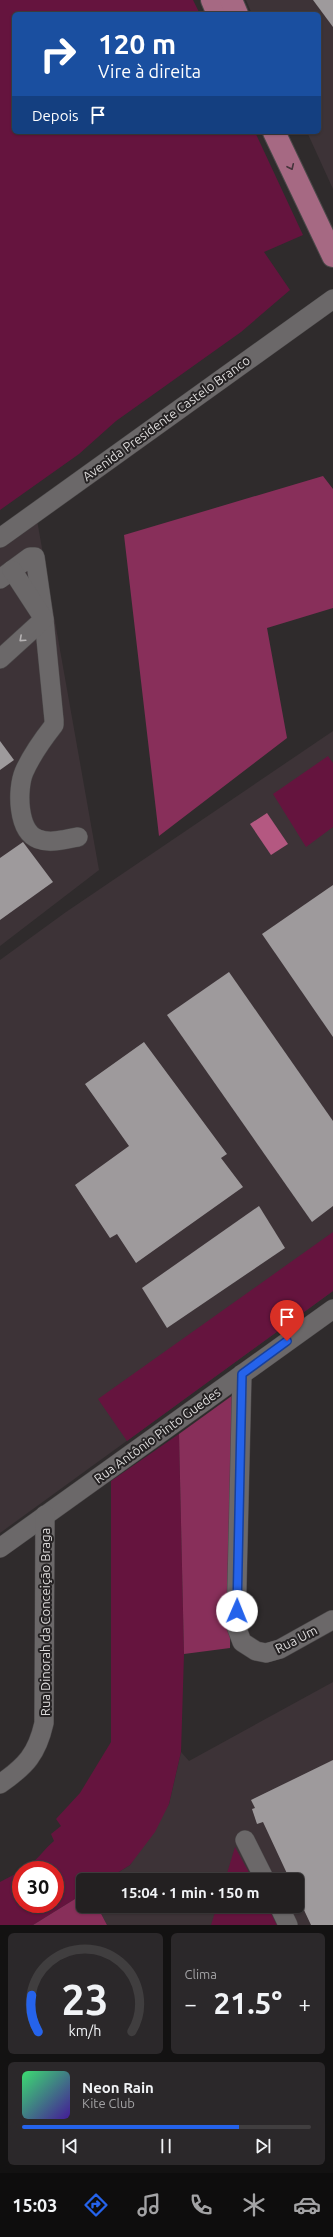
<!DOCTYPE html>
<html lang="pt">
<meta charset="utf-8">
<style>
:root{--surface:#232021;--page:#2b282a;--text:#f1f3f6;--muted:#a3a3a5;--line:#403e3f;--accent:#2563eb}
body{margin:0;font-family:Ubuntu,sans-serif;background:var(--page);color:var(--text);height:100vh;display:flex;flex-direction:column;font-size:15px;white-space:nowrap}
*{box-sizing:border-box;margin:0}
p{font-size:13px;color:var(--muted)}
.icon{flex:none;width:22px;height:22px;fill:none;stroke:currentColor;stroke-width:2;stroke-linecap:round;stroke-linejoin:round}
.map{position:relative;height:1925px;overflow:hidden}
.side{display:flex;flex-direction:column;gap:8px;padding:8px;background:#131212;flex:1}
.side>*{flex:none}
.guide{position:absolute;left:12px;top:12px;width:309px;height:122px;border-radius:6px;box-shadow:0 1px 3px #0004,0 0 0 1px var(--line);background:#1a4fa0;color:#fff;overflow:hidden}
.speed{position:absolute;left:12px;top:1861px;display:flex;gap:8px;font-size:20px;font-weight:700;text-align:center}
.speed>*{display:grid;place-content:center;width:52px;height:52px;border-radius:50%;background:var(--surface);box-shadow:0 1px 3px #0004,0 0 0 1px var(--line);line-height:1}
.speed .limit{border:6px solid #d22;background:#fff;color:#111}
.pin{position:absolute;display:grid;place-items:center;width:34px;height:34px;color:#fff;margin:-41px -17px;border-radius:50% 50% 50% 0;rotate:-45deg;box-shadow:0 0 4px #0007}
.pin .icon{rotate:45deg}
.me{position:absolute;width:44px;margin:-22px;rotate:1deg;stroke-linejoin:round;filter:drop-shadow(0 0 3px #0008)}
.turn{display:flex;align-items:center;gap:14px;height:84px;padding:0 20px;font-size:18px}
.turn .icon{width:52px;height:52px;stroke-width:2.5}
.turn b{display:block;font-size:28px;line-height:34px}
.then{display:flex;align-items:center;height:38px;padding:0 20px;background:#0003;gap:8px;font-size:15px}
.big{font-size:30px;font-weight:700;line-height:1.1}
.side .widget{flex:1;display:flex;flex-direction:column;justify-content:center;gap:6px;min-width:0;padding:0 14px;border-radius:6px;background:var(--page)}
.side .dial{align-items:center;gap:0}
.dial svg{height:104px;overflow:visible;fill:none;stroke:var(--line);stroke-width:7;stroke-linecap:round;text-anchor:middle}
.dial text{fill:var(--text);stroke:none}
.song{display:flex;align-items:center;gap:12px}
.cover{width:48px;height:48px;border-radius:6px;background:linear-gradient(135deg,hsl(140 70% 55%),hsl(260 70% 35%))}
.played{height:4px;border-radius:2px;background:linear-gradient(90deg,var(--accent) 75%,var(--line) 75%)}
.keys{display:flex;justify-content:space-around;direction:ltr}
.heat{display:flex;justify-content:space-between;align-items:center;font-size:22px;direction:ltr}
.side .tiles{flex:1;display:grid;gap:8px;grid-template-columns:1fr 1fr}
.widget:last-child{grid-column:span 2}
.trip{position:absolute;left:76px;top:1873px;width:228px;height:40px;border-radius:6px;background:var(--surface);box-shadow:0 1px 3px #0004,0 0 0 1px var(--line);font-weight:700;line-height:40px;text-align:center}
.tabs{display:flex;height:64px;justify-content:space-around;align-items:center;background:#0e0d0d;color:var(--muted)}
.tabs .icon{width:28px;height:28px}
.tabs .current{color:var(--accent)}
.tabs b{font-size:18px;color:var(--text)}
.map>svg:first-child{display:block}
.built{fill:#3d3337}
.green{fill:#65143e}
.forest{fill:#882f5a}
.water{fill:#b45881}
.building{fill:#9e9a9c}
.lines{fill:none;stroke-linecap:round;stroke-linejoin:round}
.minor-casing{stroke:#4b4849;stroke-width:20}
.major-casing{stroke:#4b4849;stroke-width:24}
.minor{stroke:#6b6869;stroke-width:19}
.major{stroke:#a66983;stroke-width:22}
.oneway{stroke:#45343b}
.oneway2{stroke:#b6b3b4}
.route-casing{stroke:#184099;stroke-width:10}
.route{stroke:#2563eb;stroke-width:7}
.labels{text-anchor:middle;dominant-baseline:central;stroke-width:4;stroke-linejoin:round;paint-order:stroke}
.street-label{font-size:13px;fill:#dedcdc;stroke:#252223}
</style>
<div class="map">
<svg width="333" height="1925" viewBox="0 0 333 1925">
<rect width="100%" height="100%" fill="#2f2b2c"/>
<g class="built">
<polygon points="246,0 333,0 333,189 307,132 319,132 319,14 252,14"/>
<polygon points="37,520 99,870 0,946 0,547"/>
<polygon points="333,731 333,1291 0,1533 0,960 66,912"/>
<polygon points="333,1682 333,1925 107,1925 97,1906 297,1906 297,1880 106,1880 130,1865 169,1804 181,1752 189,1761"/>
</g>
<g class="green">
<polygon points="0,0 193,0 200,14 14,14 14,132 255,132 303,235 264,252 290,290 241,332 116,421 79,454 0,510"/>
<polygon points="328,756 333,763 333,827 306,847 273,794"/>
<polygon points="333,1232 333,1291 127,1441 98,1399"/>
<path d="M179 1434 184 1654 181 1752 169 1804 155 1832 130 1865 106 1880H83V1894L33 1925H0V1882L21 1871V1904H55V1870H22C36 1863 43 1850 54 1841L51 1834 61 1826 56 1819 80 1793 111 1742V1481Z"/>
<polygon points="235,1847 253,1880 225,1880"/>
<polygon points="217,1906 267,1906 277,1925 211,1925"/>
</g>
<g class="forest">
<polygon points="323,476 333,489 333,608 267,628 287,738 159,836 124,535"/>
<polygon points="233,1395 230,1648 184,1654 179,1434"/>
<polygon points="83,1894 83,1906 97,1906 107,1925 33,1925"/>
</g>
<polygon class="water" points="267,813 288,844 271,855 250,824"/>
<g class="building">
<polygon points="313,0 333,0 333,27"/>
<polygon points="0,741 14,760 0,770"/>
<polygon points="23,842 53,882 0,920 0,858"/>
<polygon points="333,885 333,1037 262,934"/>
<polygon points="229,972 333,1121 333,1206 312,1222 167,1015"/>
<polygon points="144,1042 227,1154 221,1158 243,1187 136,1263 117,1234 110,1238 75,1185 129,1146 85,1084"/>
<polygon points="259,1206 285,1248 167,1328 142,1288"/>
<polygon points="333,1760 333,1925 311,1925 297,1895 297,1880 290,1880 263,1822 257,1824 252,1809 255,1808 251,1800"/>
</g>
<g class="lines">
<g class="minor-casing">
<g id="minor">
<polyline points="0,538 333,299"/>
<path d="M0 579 30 557H35L44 619 54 720V725C43 739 31 756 24 772 17 789 17 831 38 839 51 844 65 839 78 837"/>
<polyline points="0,659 44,619 12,570"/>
<polyline points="242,1374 236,1626 242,1642 256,1651 266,1653 280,1649 332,1620"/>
<polyline points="0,1548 333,1309"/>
<path d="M0 1784C26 1766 37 1754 44 1723L45 1515"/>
<polyline points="245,1840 265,1880"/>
<polyline points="279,1906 288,1925"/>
</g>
</g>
<g class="major-casing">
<g id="major">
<polyline points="212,0 218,14"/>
<polyline points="231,0 237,14"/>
<polyline points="274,132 333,256"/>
</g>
</g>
<use href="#minor" class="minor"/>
<use href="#major" class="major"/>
</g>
<defs><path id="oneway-chevron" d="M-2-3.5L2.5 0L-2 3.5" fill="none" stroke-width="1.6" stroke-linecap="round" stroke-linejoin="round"/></defs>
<use class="oneway" href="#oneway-chevron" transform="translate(291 167) rotate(65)"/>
<use class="oneway2" href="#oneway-chevron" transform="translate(22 639) rotate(138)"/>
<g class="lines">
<g class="route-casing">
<polyline id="route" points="237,1611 242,1374 287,1341"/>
</g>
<use href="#route" class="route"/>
</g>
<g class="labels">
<g class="street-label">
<text transform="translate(166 418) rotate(-36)">Avenida Presidente Castelo Branco</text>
<text transform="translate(157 1435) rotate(-36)">Rua Antônio Pinto Guedes</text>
<text transform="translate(45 1622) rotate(-90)">Rua Dinorah da Conceição Braga</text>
<text transform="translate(296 1639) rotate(-27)">Rua Um</text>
</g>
</g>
</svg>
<div class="speed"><div class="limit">30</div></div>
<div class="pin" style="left:287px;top:1341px;background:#d93025"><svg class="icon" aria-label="arrive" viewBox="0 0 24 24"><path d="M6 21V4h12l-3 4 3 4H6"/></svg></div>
<svg class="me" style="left:237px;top:1611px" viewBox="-20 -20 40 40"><circle r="19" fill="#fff"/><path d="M0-13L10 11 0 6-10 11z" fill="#2563eb"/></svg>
<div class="trip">15:04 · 1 min · 150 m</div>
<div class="guide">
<div class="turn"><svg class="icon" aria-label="right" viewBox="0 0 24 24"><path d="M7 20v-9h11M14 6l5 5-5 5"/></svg><div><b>120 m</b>Vire à direita</div></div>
<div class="then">Depois<svg class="icon" aria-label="arrive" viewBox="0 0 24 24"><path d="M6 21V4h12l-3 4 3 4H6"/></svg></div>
</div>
</div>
<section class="side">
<div class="tiles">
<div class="widget dial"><svg viewBox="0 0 100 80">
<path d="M14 69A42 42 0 1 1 86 69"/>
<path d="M14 69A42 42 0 0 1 9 41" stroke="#2563eb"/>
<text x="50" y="56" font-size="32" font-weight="700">23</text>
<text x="50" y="72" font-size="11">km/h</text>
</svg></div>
<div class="widget"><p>Clima</p>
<div class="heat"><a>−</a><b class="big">21.5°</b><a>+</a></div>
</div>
<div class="widget">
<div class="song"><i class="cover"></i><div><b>Neon Rain</b><p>Kite Club</p></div></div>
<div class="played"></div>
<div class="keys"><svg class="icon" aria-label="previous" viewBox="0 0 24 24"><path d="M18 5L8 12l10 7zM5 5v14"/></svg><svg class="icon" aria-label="pause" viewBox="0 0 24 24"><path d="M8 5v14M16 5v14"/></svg><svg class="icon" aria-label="next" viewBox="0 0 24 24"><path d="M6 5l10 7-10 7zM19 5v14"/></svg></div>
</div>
</div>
</section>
<nav class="tabs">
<b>15:03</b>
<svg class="icon current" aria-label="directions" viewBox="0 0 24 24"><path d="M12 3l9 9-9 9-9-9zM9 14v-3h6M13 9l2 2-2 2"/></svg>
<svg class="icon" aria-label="music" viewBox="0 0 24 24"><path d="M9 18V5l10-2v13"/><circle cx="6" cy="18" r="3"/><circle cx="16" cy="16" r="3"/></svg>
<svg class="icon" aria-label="phone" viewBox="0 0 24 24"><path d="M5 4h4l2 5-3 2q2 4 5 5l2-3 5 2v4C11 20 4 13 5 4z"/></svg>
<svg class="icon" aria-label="climate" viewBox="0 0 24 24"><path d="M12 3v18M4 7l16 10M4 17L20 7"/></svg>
<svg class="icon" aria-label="car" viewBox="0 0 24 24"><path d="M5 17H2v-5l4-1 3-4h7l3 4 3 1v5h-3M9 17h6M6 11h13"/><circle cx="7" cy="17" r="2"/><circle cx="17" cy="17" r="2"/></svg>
</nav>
